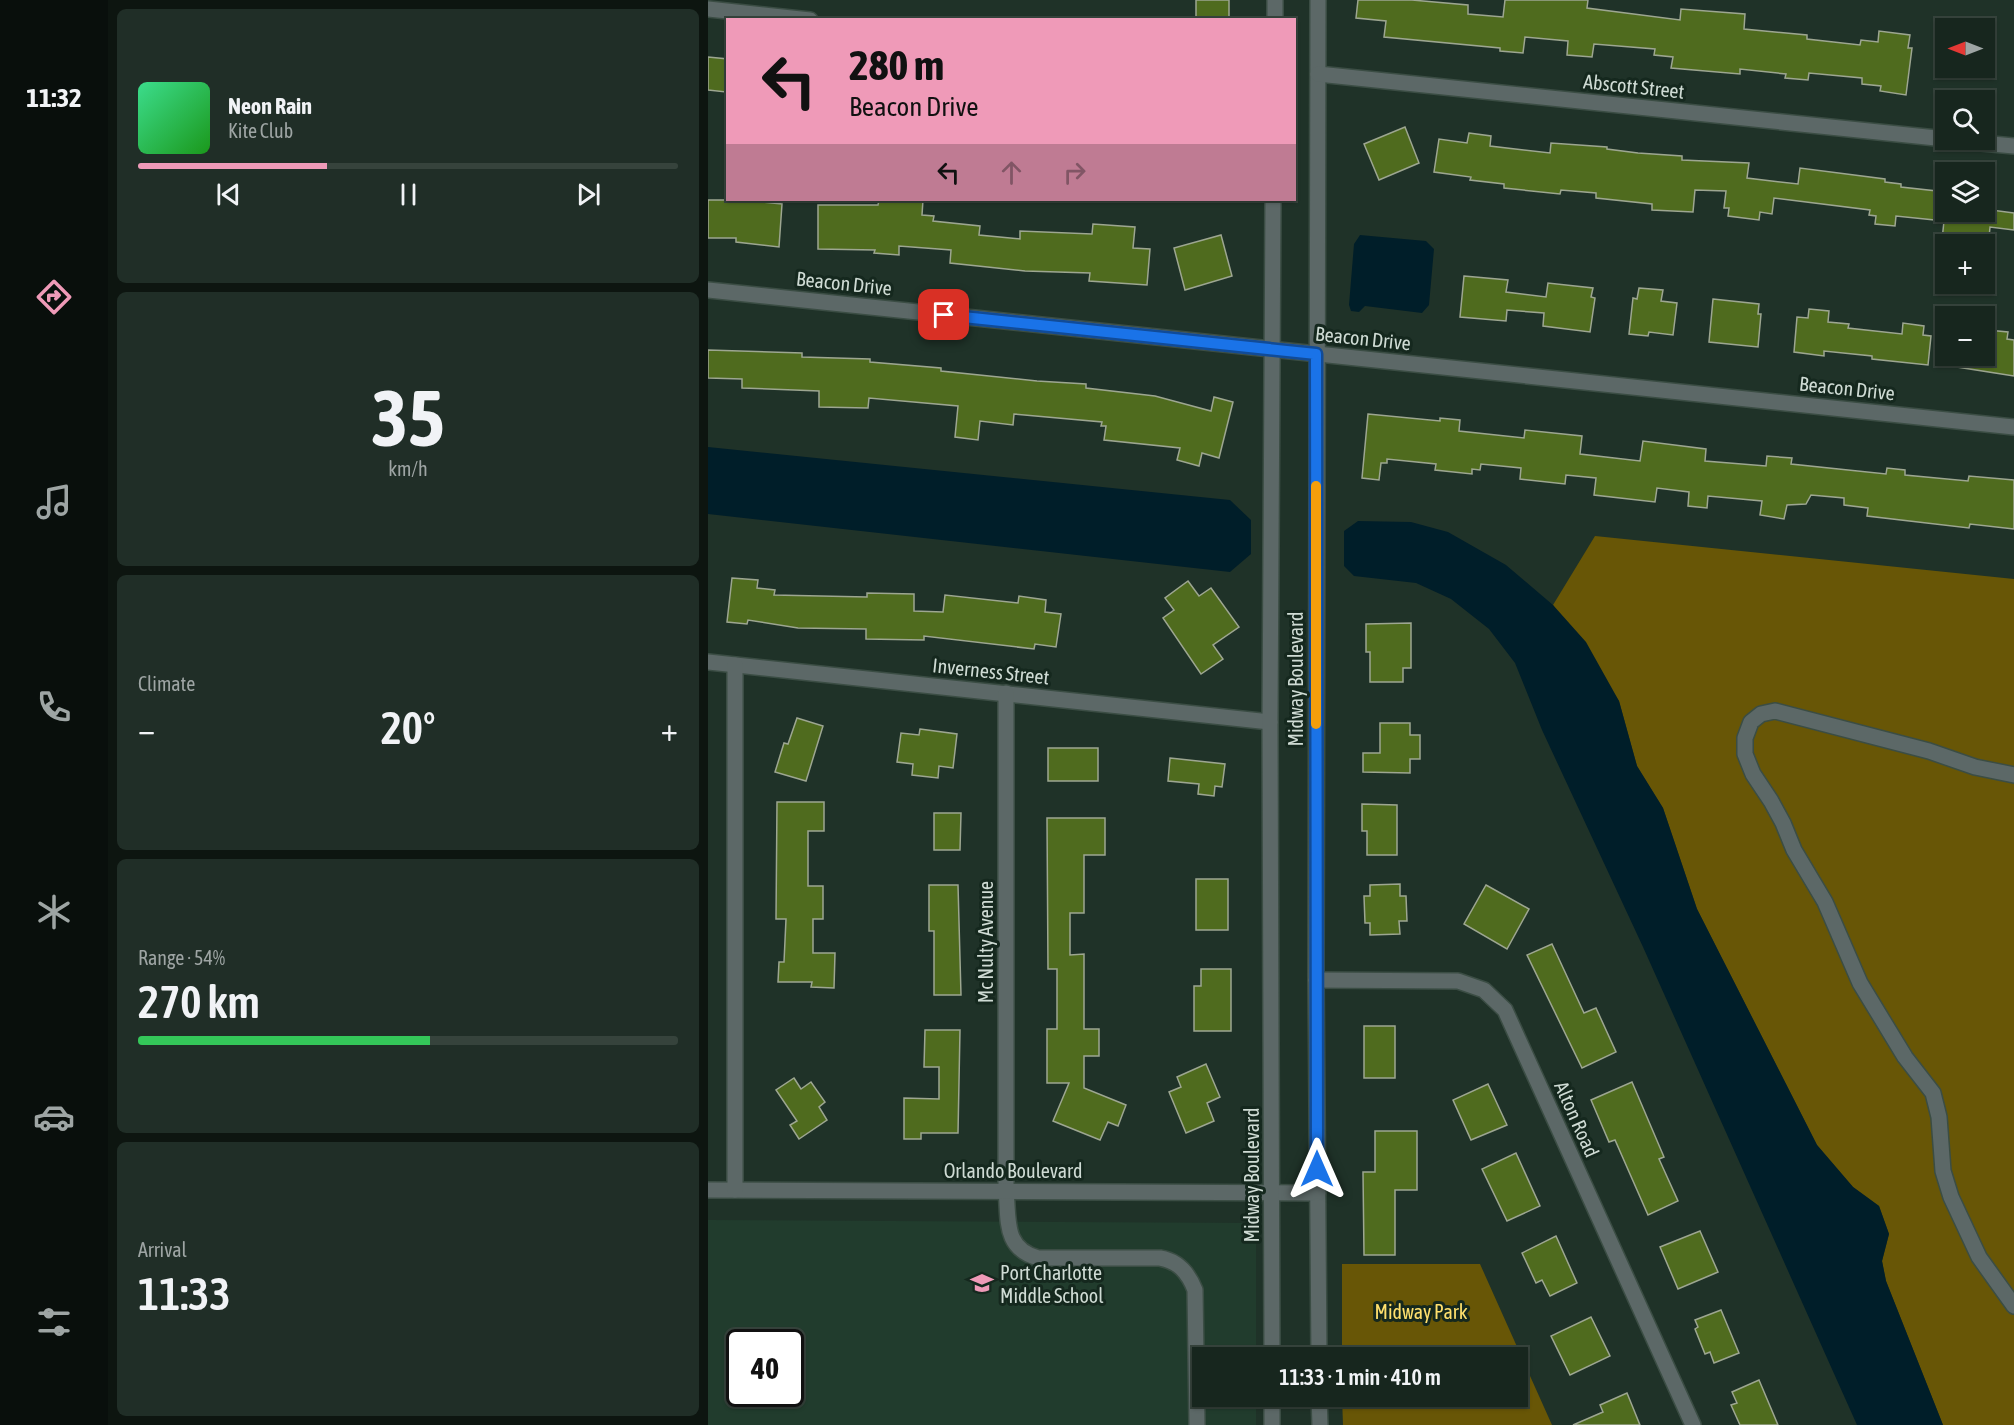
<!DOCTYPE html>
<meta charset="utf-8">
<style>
:root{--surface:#17261e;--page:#202e27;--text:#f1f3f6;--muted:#9ea5a4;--line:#36433c;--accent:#ef9ab8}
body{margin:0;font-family:"Asap Condensed",sans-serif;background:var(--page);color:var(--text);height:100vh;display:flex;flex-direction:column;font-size:22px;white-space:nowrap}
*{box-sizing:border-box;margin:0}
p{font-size:20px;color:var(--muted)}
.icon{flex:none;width:33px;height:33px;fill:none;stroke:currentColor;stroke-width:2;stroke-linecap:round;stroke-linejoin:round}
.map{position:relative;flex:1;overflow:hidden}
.side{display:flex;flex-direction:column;gap:9px;padding:9px;background:#0d1510;width:600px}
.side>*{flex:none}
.top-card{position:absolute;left:18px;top:18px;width:570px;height:183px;border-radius:0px;box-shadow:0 2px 4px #0004,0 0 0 2px var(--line);background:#ef9ab8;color:#111;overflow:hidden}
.needle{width:39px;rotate:270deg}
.tools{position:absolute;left:1227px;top:18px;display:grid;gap:12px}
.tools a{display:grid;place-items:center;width:60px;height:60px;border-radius:0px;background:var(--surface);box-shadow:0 2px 4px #0004,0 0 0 2px var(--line);font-size:30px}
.speed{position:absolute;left:18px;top:1329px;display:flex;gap:12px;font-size:30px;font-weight:700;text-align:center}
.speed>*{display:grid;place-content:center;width:78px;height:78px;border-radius:50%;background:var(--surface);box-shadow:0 2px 4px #0004,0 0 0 2px var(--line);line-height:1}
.speed .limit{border:3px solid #111;border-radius:9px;background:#fff;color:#111}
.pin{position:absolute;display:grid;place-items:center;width:51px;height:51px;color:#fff;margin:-26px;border-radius:12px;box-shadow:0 3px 9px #0006}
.me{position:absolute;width:66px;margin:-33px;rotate:0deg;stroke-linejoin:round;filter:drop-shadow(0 0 4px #0008)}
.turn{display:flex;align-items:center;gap:21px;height:126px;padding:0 24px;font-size:27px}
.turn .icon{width:78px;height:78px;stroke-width:2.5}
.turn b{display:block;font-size:42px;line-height:51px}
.lanes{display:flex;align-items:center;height:57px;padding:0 24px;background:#0003;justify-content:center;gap:30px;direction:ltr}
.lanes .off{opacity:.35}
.big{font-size:45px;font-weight:600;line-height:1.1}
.side .card{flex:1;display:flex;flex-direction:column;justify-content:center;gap:9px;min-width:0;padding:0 21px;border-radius:9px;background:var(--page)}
.side .dial{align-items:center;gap:0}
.dial b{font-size:78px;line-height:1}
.song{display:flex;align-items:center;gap:18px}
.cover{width:72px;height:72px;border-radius:9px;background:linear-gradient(135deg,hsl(150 70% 55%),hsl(120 70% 35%))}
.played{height:6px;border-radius:3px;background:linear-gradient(90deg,var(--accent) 35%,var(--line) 35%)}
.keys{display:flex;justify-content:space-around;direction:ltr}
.heat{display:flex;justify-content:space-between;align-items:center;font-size:33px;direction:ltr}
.charge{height:9px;border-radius:4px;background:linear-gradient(90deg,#34c759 54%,var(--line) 0)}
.trip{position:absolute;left:484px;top:1347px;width:336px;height:60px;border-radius:0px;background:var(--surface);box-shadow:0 2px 4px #0004,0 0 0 2px var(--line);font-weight:600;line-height:60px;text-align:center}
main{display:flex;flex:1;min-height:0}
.menu{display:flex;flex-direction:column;width:108px;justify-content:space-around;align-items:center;background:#090f0c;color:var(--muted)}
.menu .icon{width:42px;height:42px}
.menu .current{color:var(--accent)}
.menu b{font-size:27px;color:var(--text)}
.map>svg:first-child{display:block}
.built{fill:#213c2d;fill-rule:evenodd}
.green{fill:#685606}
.water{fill:#001e29}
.building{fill:#4f6b1e;stroke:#9da691;stroke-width:1.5}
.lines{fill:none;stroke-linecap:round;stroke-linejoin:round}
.minor-casing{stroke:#3b4d44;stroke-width:18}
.minor{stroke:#5c6867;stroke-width:15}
.route-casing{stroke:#114b97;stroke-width:15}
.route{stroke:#1a73e8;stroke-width:10}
.slow{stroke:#f59e0b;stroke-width:10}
.labels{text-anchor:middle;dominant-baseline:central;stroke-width:6;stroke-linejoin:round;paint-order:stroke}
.street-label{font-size:20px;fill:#cfdbd4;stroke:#15281e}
.poi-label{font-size:20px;fill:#cfdbd4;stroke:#15281e;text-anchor:start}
.park-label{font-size:20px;fill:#ffe06d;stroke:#15281e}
</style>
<main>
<nav class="menu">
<b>11:32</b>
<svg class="icon current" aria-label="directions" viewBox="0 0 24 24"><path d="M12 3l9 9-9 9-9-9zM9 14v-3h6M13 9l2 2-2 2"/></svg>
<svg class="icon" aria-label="music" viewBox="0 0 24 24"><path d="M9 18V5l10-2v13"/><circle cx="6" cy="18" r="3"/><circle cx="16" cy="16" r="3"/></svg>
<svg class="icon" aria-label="phone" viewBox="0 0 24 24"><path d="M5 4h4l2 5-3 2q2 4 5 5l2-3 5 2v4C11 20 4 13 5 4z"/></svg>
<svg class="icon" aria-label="climate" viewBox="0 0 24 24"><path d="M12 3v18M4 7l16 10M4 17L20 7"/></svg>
<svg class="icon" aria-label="car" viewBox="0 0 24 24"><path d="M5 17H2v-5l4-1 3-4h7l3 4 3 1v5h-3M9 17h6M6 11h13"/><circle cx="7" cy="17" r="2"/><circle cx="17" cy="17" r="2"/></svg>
<svg class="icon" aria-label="filters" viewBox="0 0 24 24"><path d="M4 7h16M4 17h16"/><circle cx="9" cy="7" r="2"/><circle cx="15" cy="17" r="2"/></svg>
</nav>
<section class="side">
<div class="card">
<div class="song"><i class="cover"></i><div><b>Neon Rain</b><p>Kite Club</p></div></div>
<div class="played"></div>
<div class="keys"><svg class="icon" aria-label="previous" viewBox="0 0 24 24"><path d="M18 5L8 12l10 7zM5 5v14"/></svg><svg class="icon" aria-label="pause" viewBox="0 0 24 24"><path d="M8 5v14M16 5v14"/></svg><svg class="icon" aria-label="next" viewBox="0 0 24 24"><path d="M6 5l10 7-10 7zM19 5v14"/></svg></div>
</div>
<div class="card dial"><b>35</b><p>km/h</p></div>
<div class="card"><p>Climate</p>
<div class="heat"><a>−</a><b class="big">20°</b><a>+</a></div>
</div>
<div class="card"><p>Range · 54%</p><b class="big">270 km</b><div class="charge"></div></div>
<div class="card"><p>Arrival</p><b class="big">11:33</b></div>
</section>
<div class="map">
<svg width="1306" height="1425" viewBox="0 0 1306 1425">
<rect width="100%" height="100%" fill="#1f3228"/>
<path class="built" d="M0 1220 548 1223V1357L495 1358V1396L548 1397V1425H0ZM32 1342H82V1394H32Z"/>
<g class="green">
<polygon points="887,536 1306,579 1306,1425 1235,1425 1178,1281 1174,1261 1181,1234 1171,1206 1145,1187 1109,1145 989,909 955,808 929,766 911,701 845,605"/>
<polygon points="634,1264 772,1264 844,1425 635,1425 634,1397 810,1396 810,1358 634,1357"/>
</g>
<g class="water">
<polygon points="652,235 718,241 726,249 721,305 714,313 657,306 651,312 643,311 641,305 646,244"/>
<polygon points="0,447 522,500 543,520 543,554 522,572 0,514"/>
<polygon points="650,521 703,522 740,532 798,565 845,605 878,642 911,701 929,766 955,808 989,909 1109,1145 1145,1187 1171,1206 1181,1234 1174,1261 1178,1281 1235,1425 1149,1425 935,947 834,730 807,663 781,629 743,599 708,583 646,576 636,566 636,531"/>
</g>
<g class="building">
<rect x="488" y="0" width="33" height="17"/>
<polygon points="650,0 704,0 760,5 760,14 795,17 797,0 880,0 879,8 972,20 973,9 1037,14 1036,29 1099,35 1099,39 1152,45 1153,40 1170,42 1171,31 1202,35 1200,48 1204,48 1198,95 1172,91 1173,86 1154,84 1154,78 1101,73 1100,80 1077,78 1078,74 1032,69 1032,74 963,68 965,57 946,55 947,49 886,44 884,57 859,55 860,41 817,37 815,53 792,51 792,48 676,37 678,21 648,18"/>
<polygon points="0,57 20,59 18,92 0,90"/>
<polygon points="697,127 711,163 671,180 656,144"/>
<polygon points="761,133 783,136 782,146 842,153 843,143 899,147 899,149 930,153 974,156 974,160 1041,163 1039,178 1090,184 1092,168 1177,179 1177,182 1193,184 1193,187 1238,192 1238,212 1276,212 1276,209 1306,213 1306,230 1282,227 1281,238 1270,237 1269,244 1234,240 1236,221 1188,216 1187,226 1167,224 1168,216 1161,215 1162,210 1066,198 1064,214 1052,212 1051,220 1020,216 1021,208 1016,208 1018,191 987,190 985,212 944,210 944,204 888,198 888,193 853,190 852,194 796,188 796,184 762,180 763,177 726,172 731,139 759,143"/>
<polygon points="0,200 32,200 74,204 71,247 28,242 28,238 0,238"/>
<polygon points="171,200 215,200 214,215 226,216 225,221 272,226 271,235 312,239 312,231 384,234 385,224 427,227 425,248 442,249 439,285 381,281 382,273 317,271 242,263 243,250 191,246 191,255 166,253 167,250 110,249 110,205 170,205"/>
<polygon points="513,235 524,276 477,290 466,248"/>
<polygon points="756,276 800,280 798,292 838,297 840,283 885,288 883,297 887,298 882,332 835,326 836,313 799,310 798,321 752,317"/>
<polygon points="931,288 955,290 953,301 969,303 965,335 941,332 940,336 921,334 925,298 929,299"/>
<polygon points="1005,299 1051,304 1050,314 1053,314 1050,347 1001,342"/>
<polygon points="1101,309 1121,311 1120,322 1141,324 1140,328 1194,334 1195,323 1216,326 1215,335 1223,336 1220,365 1164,359 1164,356 1116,351 1116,356 1086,352 1089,317 1100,318"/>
<polygon points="1279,330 1300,332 1299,339 1306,340 1306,376 1243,366 1244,356 1276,356 1276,337 1279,337"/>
<polygon points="0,350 94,353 94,357 162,359 162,362 233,368 233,371 329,381 378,384 378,388 447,396 503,411 506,397 525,402 511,458 494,453 491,466 469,460 472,448 396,440 398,426 393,426 394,422 306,414 305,425 272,421 270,440 247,437 250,406 161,398 160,408 111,407 111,391 34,388 34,379 0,378"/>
<polygon points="660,414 732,421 732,418 752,420 751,431 816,438 817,430 874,436 872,454 932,461 935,441 998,449 997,461 1058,466 1059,456 1084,458 1083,464 1178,474 1179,468 1197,470 1197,475 1260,481 1261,476 1306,480 1306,529 1262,524 1261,528 1159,516 1160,508 1136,505 1136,498 1103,495 1098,504 1079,505 1076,519 1052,515 1054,501 1000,496 999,508 980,506 981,492 949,488 947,502 886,495 888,478 858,475 857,484 812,479 813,468 773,464 772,470 764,469 764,474 727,470 728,464 679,459 679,463 673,463 671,480 654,478"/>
<polygon points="24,578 50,580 49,588 67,590 66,595 159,597 159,593 206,594 206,611 235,612 237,595 310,603 311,596 338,600 337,612 353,614 348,647 327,644 326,649 216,636 216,640 158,639 158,629 90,628 40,620 39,624 19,622"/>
<polygon points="480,581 491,596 503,588 531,627 505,645 515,659 493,674 455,618 466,610 457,598"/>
<polygon points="703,623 703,668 695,668 695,682 662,682 662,652 658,652 658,624"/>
<polygon points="89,718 115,726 98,781 67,772 76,743 80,744"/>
<polygon points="672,723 702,723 702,735 712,735 712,759 702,759 702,773 655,772 655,753 672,753"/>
<polygon points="212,729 249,734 245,768 231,766 230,778 204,775 205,764 189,762 193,733 211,735"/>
<rect x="340" y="748" width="50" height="33"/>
<polygon points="462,758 517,764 514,787 507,786 506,796 490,794 491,784 460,781"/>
<polygon points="69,802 116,802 116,831 100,831 100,886 115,886 115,919 105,919 105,953 127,953 126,988 103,987 104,982 70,982 71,962 76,962 78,919 68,919"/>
<polygon points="654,804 689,805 689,855 659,855 659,831 654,831"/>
<polygon points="226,813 253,813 252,850 226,850"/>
<polygon points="339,818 397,818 397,855 376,855 376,913 362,913 362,955 376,954 376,1029 391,1029 391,1056 376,1056 376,1088 418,1105 410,1126 400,1122 392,1140 345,1121 361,1083 339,1083 339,1029 349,1029 349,969 340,969"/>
<rect x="488" y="879" width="32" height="51"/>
<polygon points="692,884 692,896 698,896 699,921 691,921 692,934 662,935 662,923 657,923 656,896 662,896 662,885"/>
<polygon points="221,885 250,885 253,995 226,995 226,931 221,931"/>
<polygon points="778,885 821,909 799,949 756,924"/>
<polygon points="844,944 876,1013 888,1008 908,1052 874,1068 819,955"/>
<polygon points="493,969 523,969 523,1031 486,1031 486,986 493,986"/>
<rect x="656" y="1026" width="31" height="52"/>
<polygon points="217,1030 252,1030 250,1133 213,1133 213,1139 196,1139 196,1098 231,1099 231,1067 216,1067"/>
<polygon points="498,1064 512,1097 499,1103 506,1121 478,1133 461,1092 473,1087 469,1077"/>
<polygon points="86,1078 93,1089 103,1082 117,1102 111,1107 119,1120 91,1139 82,1125 89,1121 68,1090"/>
<polygon points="924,1082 956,1157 951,1159 970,1201 940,1215 907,1140 901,1142 883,1100"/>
<polygon points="780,1084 799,1125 763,1140 745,1100"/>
<polygon points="667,1131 709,1131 709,1190 687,1190 687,1255 656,1255 655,1172 667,1172"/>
<polygon points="808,1153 832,1206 799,1221 774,1169"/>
<polygon points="992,1231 1010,1272 970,1289 952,1247"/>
<polygon points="848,1236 869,1283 842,1296 834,1280 828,1283 814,1253"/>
<polygon points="1013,1310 1031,1353 1006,1363 1002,1352 997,1354 987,1329 990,1327 987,1320"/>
<polygon points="883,1317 902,1356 862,1375 843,1336"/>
<polygon points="1051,1380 1070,1425 1032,1425 1023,1405 1029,1403 1024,1392"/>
<polygon points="919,1393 932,1425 865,1425 895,1412 892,1405"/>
</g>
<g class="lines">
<g class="minor-casing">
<g id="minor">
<polyline points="610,0 608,980 611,1358"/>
<polyline points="0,9 102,20"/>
<polyline points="567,20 567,0"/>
<polyline points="610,74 1238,139"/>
<polyline points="1241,140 1306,146"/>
<polyline points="0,290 1306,427"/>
<polyline points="0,662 562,722"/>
<path d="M298 693V1191C301 1219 295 1248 330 1258H452C470 1261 480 1272 487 1290L489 1425"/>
<polyline points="1306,775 1267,767 1221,751 1067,711 1053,714 1043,722 1037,738 1037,754 1045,774 1063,801 1075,823 1086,850 1117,902 1152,983 1197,1057 1225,1093 1231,1117 1235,1171 1243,1197 1271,1257 1306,1306"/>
<polyline points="608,980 750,981 776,990 797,1010 985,1425"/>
<polyline points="0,1190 610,1193"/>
<polyline points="27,1190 27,665"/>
<polyline points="564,1358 562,722 565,200"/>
<polyline points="626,1358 759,1355"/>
<polyline points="564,1396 564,1425"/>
<polyline points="611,1396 612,1425"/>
</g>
</g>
<use href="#minor" class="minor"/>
</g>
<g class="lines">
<g class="route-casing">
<polyline id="route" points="236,315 608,354 609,1169"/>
</g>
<use href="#route" class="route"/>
<polyline class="slow" points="608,724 608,486"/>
</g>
<defs>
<g id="school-bare" transform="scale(1.8)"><path d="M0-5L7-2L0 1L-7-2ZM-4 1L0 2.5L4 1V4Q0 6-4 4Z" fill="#ef9ab8" stroke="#15281e" stroke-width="2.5" paint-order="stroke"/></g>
</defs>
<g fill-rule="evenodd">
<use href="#school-bare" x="274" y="1283"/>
</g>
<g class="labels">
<g class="street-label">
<text transform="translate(926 86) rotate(6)">Abscott Street</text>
<text transform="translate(136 283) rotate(6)">Beacon Drive</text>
<text transform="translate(655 338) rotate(6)">Beacon Drive</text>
<text transform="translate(1139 388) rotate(6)">Beacon Drive</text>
<text transform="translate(283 671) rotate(6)">Inverness Street</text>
<text transform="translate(587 679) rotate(-90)">Midway Boulevard</text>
<text transform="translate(277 942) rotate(-90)">Mc Nulty Avenue</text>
<text transform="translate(869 1119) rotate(66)">Alton Road</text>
<text x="305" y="1170">Orlando Boulevard</text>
<text transform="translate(543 1175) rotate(-90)">Midway Boulevard</text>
</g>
<g class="poi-label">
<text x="292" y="1272">Port Charlotte<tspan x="292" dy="23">Middle School</tspan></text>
</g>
<g class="park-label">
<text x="713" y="1311">Midway Park</text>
</g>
</g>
</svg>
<div class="tools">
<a><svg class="needle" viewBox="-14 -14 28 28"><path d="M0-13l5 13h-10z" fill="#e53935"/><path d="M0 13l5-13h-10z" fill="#9ea5a4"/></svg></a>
<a><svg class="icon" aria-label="search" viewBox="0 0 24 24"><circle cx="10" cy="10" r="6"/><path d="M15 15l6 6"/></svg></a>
<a><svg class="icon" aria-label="layers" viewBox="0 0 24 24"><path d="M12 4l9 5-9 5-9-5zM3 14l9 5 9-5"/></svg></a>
<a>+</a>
<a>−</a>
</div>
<div class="speed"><div class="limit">40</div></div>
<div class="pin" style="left:236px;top:315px;background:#d93025"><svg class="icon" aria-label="arrive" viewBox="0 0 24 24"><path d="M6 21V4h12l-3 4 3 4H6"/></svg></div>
<svg class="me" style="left:609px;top:1169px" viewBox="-20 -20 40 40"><path d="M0-17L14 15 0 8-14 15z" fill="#1a73e8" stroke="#fff" stroke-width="4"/></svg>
<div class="trip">11:33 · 1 min · 410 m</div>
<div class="top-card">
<div class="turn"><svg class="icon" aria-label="left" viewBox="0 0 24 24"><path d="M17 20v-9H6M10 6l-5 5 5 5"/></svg><div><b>280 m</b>Beacon Drive</div></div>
<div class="lanes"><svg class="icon" aria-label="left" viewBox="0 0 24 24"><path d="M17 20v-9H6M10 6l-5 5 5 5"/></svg><svg class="icon off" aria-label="ahead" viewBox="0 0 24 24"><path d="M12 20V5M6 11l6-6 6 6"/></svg><svg class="icon off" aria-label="right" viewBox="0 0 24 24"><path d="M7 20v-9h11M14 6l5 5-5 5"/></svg></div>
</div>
</div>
</main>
